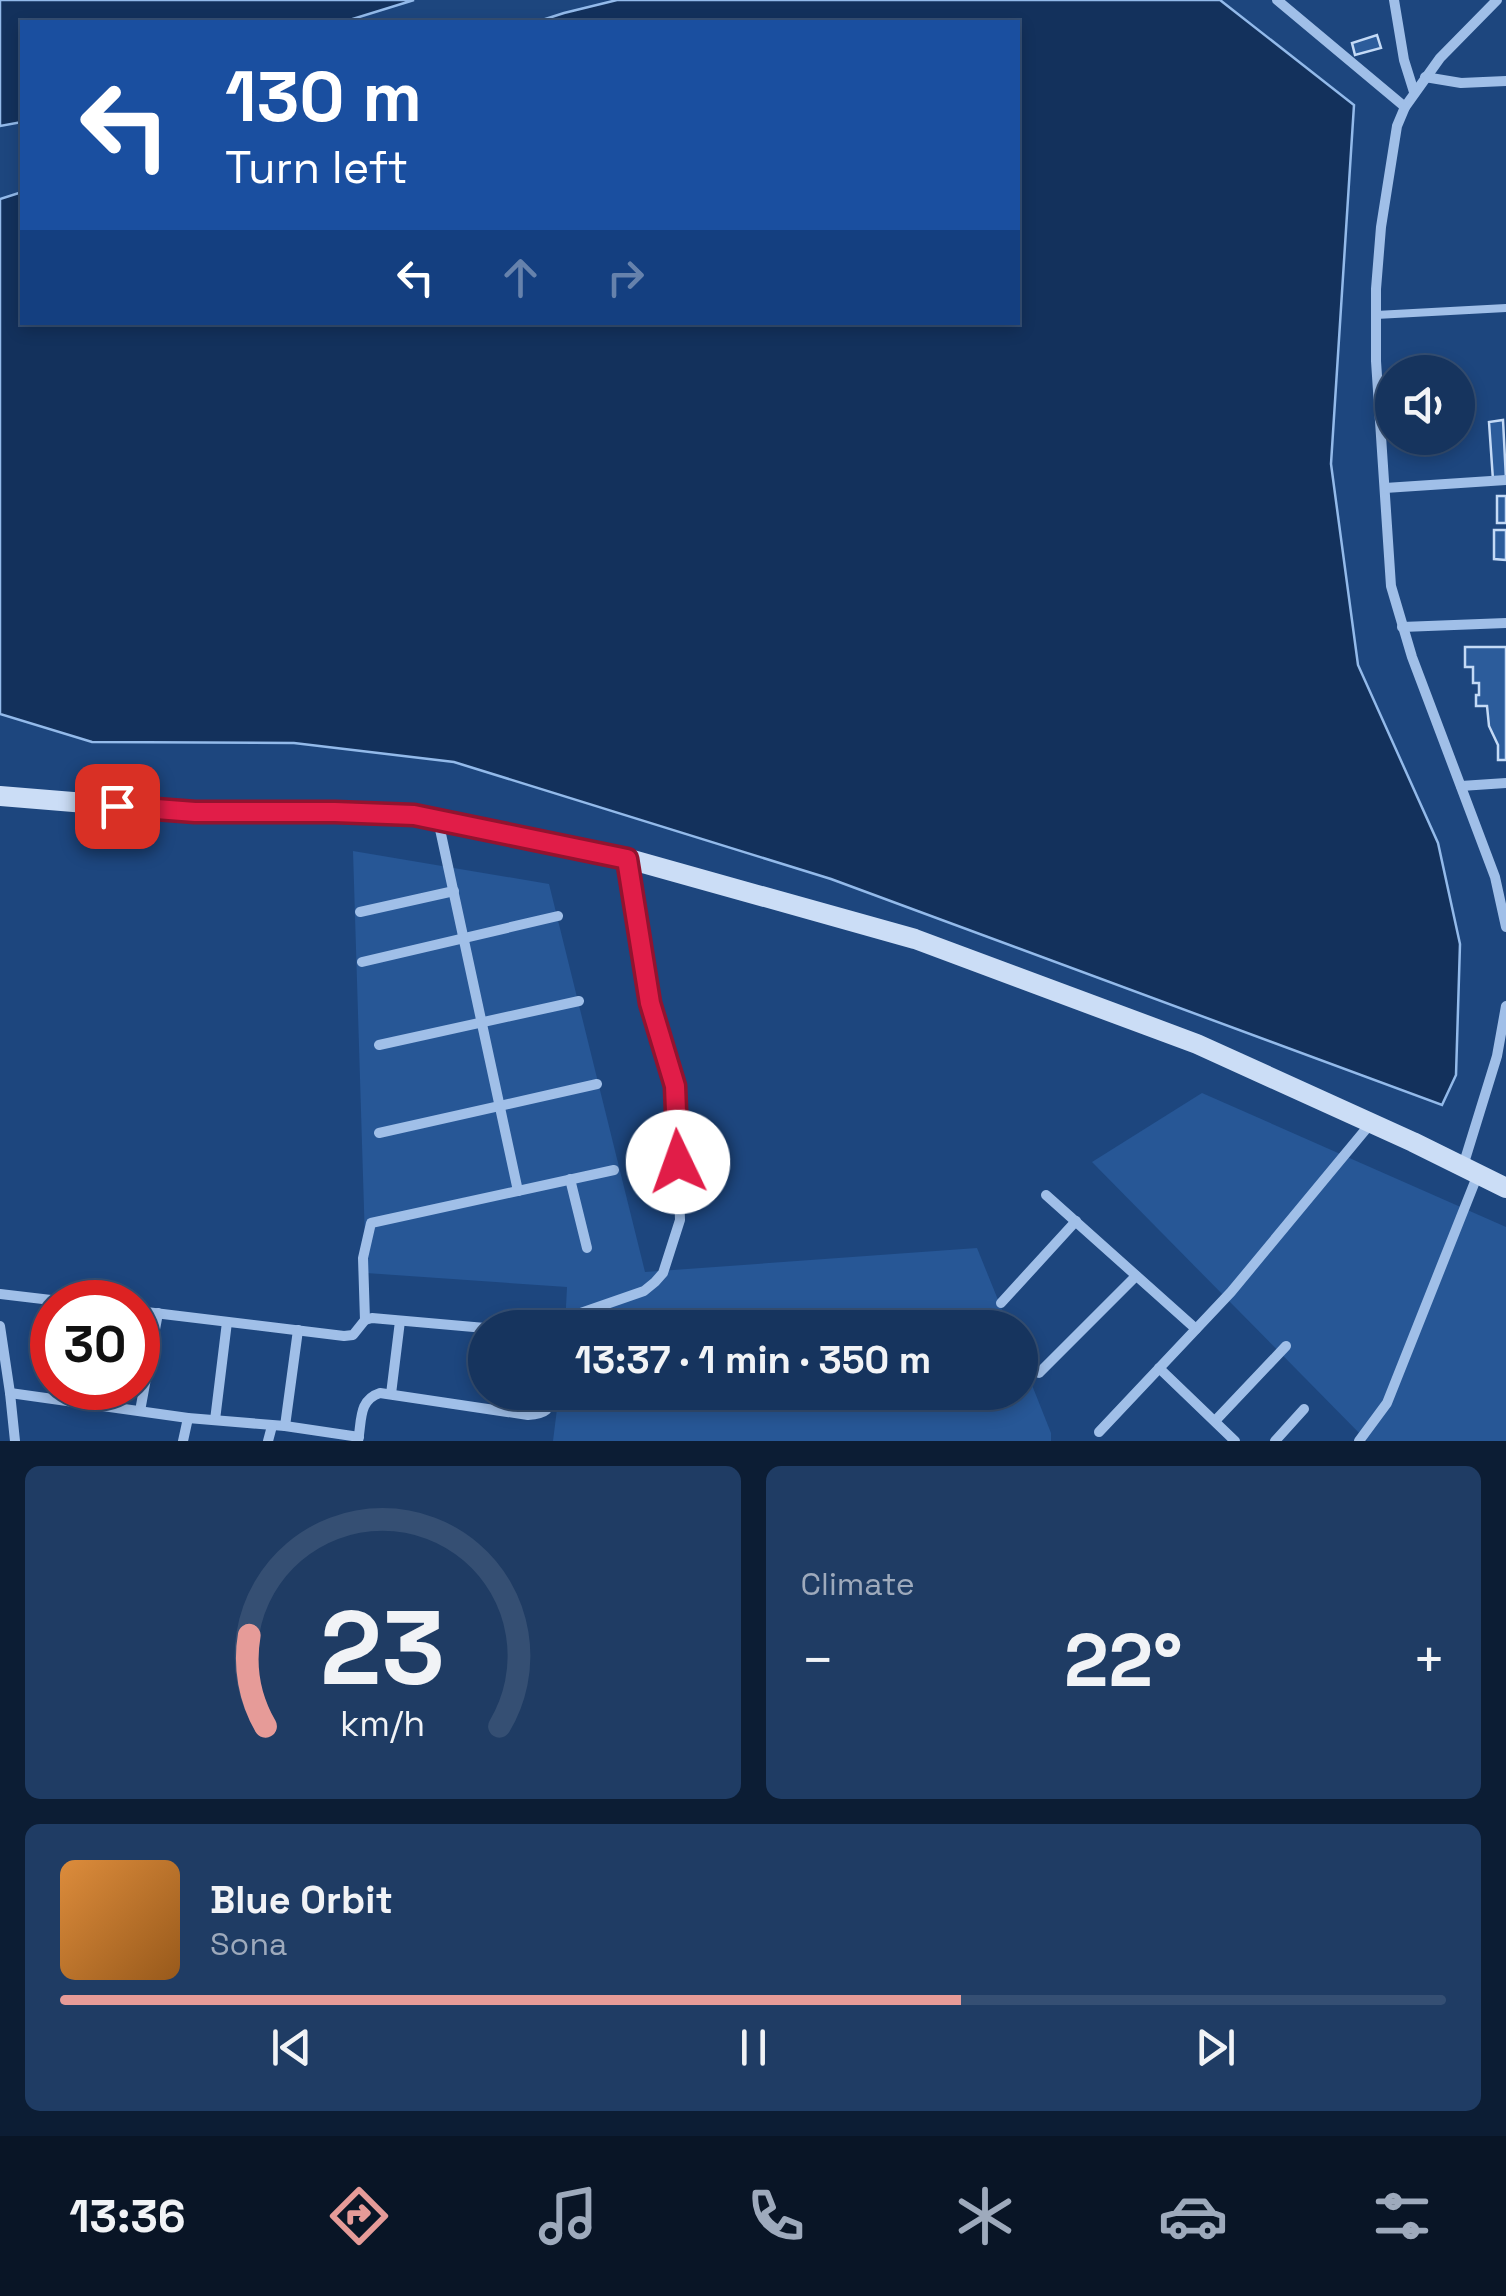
<!DOCTYPE html>
<meta charset="utf-8">
<style>
:root{--surface:#16345e;--page:#1f3c64;--text:#f1f3f6;--muted:#9eaabc;--line:#354f73;--accent:#e69b98}
body{margin:0;font-family:"Space Grotesk",sans-serif;background:var(--page);color:var(--text);height:100vh;display:flex;flex-direction:column;font-size:38px;white-space:nowrap}
*{box-sizing:border-box;margin:0}
p{font-size:32px;color:var(--muted)}
.icon{flex:none;width:55px;height:55px;fill:none;stroke:currentColor;stroke-width:2;stroke-linecap:round;stroke-linejoin:round}
.map{position:relative;height:1441px;overflow:hidden}
.panel{display:flex;flex-direction:column;gap:25px;padding:25px;background:#0c1d34;flex:1}
.panel>*{flex:none}
.banner{position:absolute;left:20px;top:20px;width:1000px;height:305px;border-radius:0px;box-shadow:0 5px 15px #0003,0 0 0 2px var(--line);background:#1a4fa0;color:#fff;overflow:hidden}
.tools{position:absolute;left:1375px;top:355px;display:grid;gap:20px}
.tools a{display:grid;place-items:center;width:100px;height:100px;border-radius:50%;background:var(--surface);box-shadow:0 5px 15px #0003,0 0 0 2px var(--line);font-size:50px}
.speed{position:absolute;left:30px;top:1280px;display:flex;gap:20px;font-size:50px;font-weight:700;text-align:center}
.speed>*{display:grid;place-content:center;width:130px;height:130px;border-radius:50%;background:var(--surface);box-shadow:0 5px 15px #0003,0 0 0 2px var(--line);line-height:1}
.speed .limit{border:15px solid #d22;background:#fff;color:#111}
.pin{position:absolute;display:grid;place-items:center;width:85px;height:85px;color:#fff;margin:-42px;border-radius:20px;box-shadow:0 5px 15px #0006}
.me{position:absolute;width:110px;margin:-55px;rotate:357deg;stroke-linejoin:round;filter:drop-shadow(0 0 8px #0008)}
.turn{display:flex;align-items:center;gap:35px;height:210px;padding:0 40px;font-size:45px}
.turn .icon{width:130px;height:130px;stroke-width:2.5}
.turn b{display:block;font-size:70px;line-height:85px}
.lanes{display:flex;align-items:center;height:95px;padding:0 40px;background:#0003;justify-content:center;gap:50px;direction:ltr}
.lanes .off{opacity:.35}
.big{font-size:75px;font-weight:800;line-height:1.1}
.panel .widget{flex:1;display:flex;flex-direction:column;justify-content:center;gap:15px;min-width:0;padding:0 35px;border-radius:15px;background:var(--page)}
.panel .dial{align-items:center;gap:0}
.dial svg{height:260px;overflow:visible;fill:none;stroke:var(--line);stroke-width:7;stroke-linecap:round;text-anchor:middle}
.dial text{fill:var(--text);stroke:none}
.song{display:flex;align-items:center;gap:30px}
.cover{width:120px;height:120px;border-radius:15px;background:linear-gradient(135deg,hsl(30 70% 55%),hsl(30 70% 35%))}
.played{height:10px;border-radius:5px;background:linear-gradient(90deg,var(--accent) 65%,var(--line) 65%)}
.keys{display:flex;justify-content:space-around;direction:ltr}
.heat{display:flex;justify-content:space-between;align-items:center;font-size:55px;direction:ltr}
.panel .tiles{flex:1;display:grid;gap:25px;grid-template-columns:1fr 1fr}
.widget:last-child{grid-column:span 2}
.trip{position:absolute;left:468px;top:1310px;width:570px;height:100px;border-radius:50px;background:var(--surface);box-shadow:0 5px 15px #0003,0 0 0 2px var(--line);font-weight:800;line-height:100px;text-align:center}
.dock{display:flex;height:160px;justify-content:space-around;align-items:center;background:#091526;color:var(--muted)}
.dock .icon{width:70px;height:70px}
.dock .on{color:var(--accent)}
.dock b{font-size:45px;color:var(--text)}
.map>svg:first-child{display:block}
.green{fill:#275796}
.water{fill:#13315c;stroke:#93baea;stroke-width:2.5}
.building{fill:#2c5c9b;stroke:#c4daf6;stroke-width:2.5}
.lines{fill:none;stroke-linecap:round;stroke-linejoin:round}
.lane{stroke:#a0bfe8;stroke-width:8}
.street{stroke:#a0bfe8;stroke-width:10}
.secondary{stroke:#cbddf6;stroke-width:20}
.route-casing{stroke:#92132f;stroke-width:25}
.route{stroke:#e11d48;stroke-width:18}
</style>
<div class="map">
<svg width="1506" height="1441" viewBox="0 0 1506 1441">
<rect width="100%" height="100%" fill="#1d467e"/>
<g class="green">
<polygon points="353,851 549,884 645,1272 977,1248 1009,1327 565,1327 567,1287 366,1273"/>
<polygon points="1202,1093 1506,1227 1506,1441 1367,1441 1092,1162"/>
<polygon points="1020,1355 1051,1433 1051,1441 553,1441 559,1393 1020,1392"/>
</g>
<g class="water">
<polygon points="0,0 414,0 343,22 22,22 22,122 0,126"/>
<polygon points="617,0 1220,0 1354,105 1331,464 1358,665 1438,843 1460,944 1456,1075 1442,1105 831,879 454,762 294,743 92,742 0,714 0,199 22,192 22,322 1018,322 1018,22 536,22 564,13"/>
</g>
<g class="building">
<polygon points="1377,35 1381,48 1355,55 1352,43"/>
<polygon points="1503,420 1506,479 1493,480 1489,422"/>
<rect x="1497" y="496" width="9" height="27"/>
<polygon points="1494,530 1506,530 1506,560 1494,559"/>
<polygon points="1465,647 1506,647 1506,760 1498,760 1498,745 1489,726 1487,706 1476,706 1476,695 1479,695 1479,683 1473,683 1473,667 1465,667"/>
</g>
<g class="lines">
<polyline class="lane" points="1376,315 1506,308"/>
<g class="street">
<polyline points="1277,0 1405,107"/>
<polyline points="1394,0 1404,60 1414,92"/>
<polyline points="1497,0 1440,58 1405,107 1397,126 1381,227 1376,289 1376,361 1391,586 1412,657 1495,877 1506,927"/>
<polyline points="1425,77 1461,83 1506,81"/>
<polyline points="1385,488 1506,480"/>
<polyline points="1402,627 1506,623"/>
<polyline points="1461,786 1506,783"/>
<polyline points="438,820 518,1191"/>
<polyline points="360,912 454,891"/>
<polyline points="362,962 558,916"/>
<polyline points="379,1045 579,1001"/>
<polyline points="379,1133 597,1084"/>
<polyline points="1463,1166 1497,1056 1506,1006"/>
<polyline points="570,1179 587,1248"/>
<polyline points="1046,1195 1196,1329"/>
<polyline points="0,1294 68,1302"/>
<polyline points="1001,1303 1076,1221"/>
<polyline points="138,1311 344,1336 353,1335 365,1320 372,1318 485,1328"/>
<polyline points="365,1320 363,1258 371,1223 614,1170"/>
<polyline points="0,1326 10,1393 15,1441"/>
<polyline points="563,1328 572,1316 644,1291 655,1282 663,1273 680,1220 675,1086 650,1003 627,860"/>
<polyline points="1159,1368 1235,1441"/>
<polyline points="1039,1373 1136,1276"/>
<polyline points="10,1393 188,1418 285,1426 359,1437"/>
<polyline points="391,1394 400,1321"/>
<polyline points="140,1411 158,1313"/>
<polyline points="215,1420 227,1322"/>
<polyline points="1215,1421 1286,1346"/>
<polyline points="285,1426 298,1330"/>
<polyline points="1099,1432 1231,1292 1371,1123"/>
<polyline points="183,1441 188,1418"/>
<polyline points="268,1441 272,1426"/>
<path d="M358 1441C362 1421 358 1400 380 1393L528 1415C545 1414 551 1410 553 1392"/>
<polyline points="1275,1441 1304,1409"/>
<polyline points="1359,1441 1387,1403 1478,1174"/>
</g>
<polyline class="secondary" points="0,796 195,812 335,812 414,815 611,854 915,939 1197,1044 1413,1142 1506,1188"/>
</g>
<g class="lines">
<g class="route-casing">
<polyline id="route" points="117,806 195,812 335,812 414,815 627,859 650,1003 675,1086 678,1162"/>
</g>
<use href="#route" class="route"/>
</g>
</svg>
<div class="tools">
<a><svg class="icon" aria-label="sound" viewBox="0 0 24 24"><path d="M4 9h4l5-4v14l-5-4H4zM17 9q2 3 0 6"/></svg></a>
</div>
<div class="speed"><div class="limit">30</div></div>
<div class="pin" style="left:117px;top:806px;background:#d93025"><svg class="icon" aria-label="arrive" viewBox="0 0 24 24"><path d="M6 21V4h12l-3 4 3 4H6"/></svg></div>
<svg class="me" style="left:678px;top:1162px" viewBox="-20 -20 40 40"><circle r="19" fill="#fff"/><path d="M0-13L10 11 0 6-10 11z" fill="#e11d48"/></svg>
<div class="trip">13:37 · 1 min · 350 m</div>
<div class="banner">
<div class="turn"><svg class="icon" aria-label="left" viewBox="0 0 24 24"><path d="M17 20v-9H6M10 6l-5 5 5 5"/></svg><div><b>130 m</b>Turn left</div></div>
<div class="lanes"><svg class="icon" aria-label="left" viewBox="0 0 24 24"><path d="M17 20v-9H6M10 6l-5 5 5 5"/></svg><svg class="icon off" aria-label="ahead" viewBox="0 0 24 24"><path d="M12 20V5M6 11l6-6 6 6"/></svg><svg class="icon off" aria-label="right" viewBox="0 0 24 24"><path d="M7 20v-9h11M14 6l5 5-5 5"/></svg></div>
</div>
</div>
<section class="panel">
<div class="tiles">
<div class="widget dial"><svg viewBox="0 0 100 80">
<path d="M14 69A42 42 0 1 1 86 69"/>
<path d="M14 69A42 42 0 0 1 9 41" stroke="#e69b98"/>
<text x="50" y="56" font-size="32" font-weight="700">23</text>
<text x="50" y="72" font-size="11">km/h</text>
</svg></div>
<div class="widget"><p>Climate</p>
<div class="heat"><a>−</a><b class="big">22°</b><a>+</a></div>
</div>
<div class="widget">
<div class="song"><i class="cover"></i><div><b>Blue Orbit</b><p>Sona</p></div></div>
<div class="played"></div>
<div class="keys"><svg class="icon" aria-label="previous" viewBox="0 0 24 24"><path d="M18 5L8 12l10 7zM5 5v14"/></svg><svg class="icon" aria-label="pause" viewBox="0 0 24 24"><path d="M8 5v14M16 5v14"/></svg><svg class="icon" aria-label="next" viewBox="0 0 24 24"><path d="M6 5l10 7-10 7zM19 5v14"/></svg></div>
</div>
</div>
</section>
<nav class="dock">
<b>13:36</b>
<svg class="icon on" aria-label="directions" viewBox="0 0 24 24"><path d="M12 3l9 9-9 9-9-9zM9 14v-3h6M13 9l2 2-2 2"/></svg>
<svg class="icon" aria-label="music" viewBox="0 0 24 24"><path d="M9 18V5l10-2v13"/><circle cx="6" cy="18" r="3"/><circle cx="16" cy="16" r="3"/></svg>
<svg class="icon" aria-label="phone" viewBox="0 0 24 24"><path d="M5 4h4l2 5-3 2q2 4 5 5l2-3 5 2v4C11 20 4 13 5 4z"/></svg>
<svg class="icon" aria-label="climate" viewBox="0 0 24 24"><path d="M12 3v18M4 7l16 10M4 17L20 7"/></svg>
<svg class="icon" aria-label="car" viewBox="0 0 24 24"><path d="M5 17H2v-5l4-1 3-4h7l3 4 3 1v5h-3M9 17h6M6 11h13"/><circle cx="7" cy="17" r="2"/><circle cx="17" cy="17" r="2"/></svg>
<svg class="icon" aria-label="filters" viewBox="0 0 24 24"><path d="M4 7h16M4 17h16"/><circle cx="9" cy="7" r="2"/><circle cx="15" cy="17" r="2"/></svg>
</nav>
